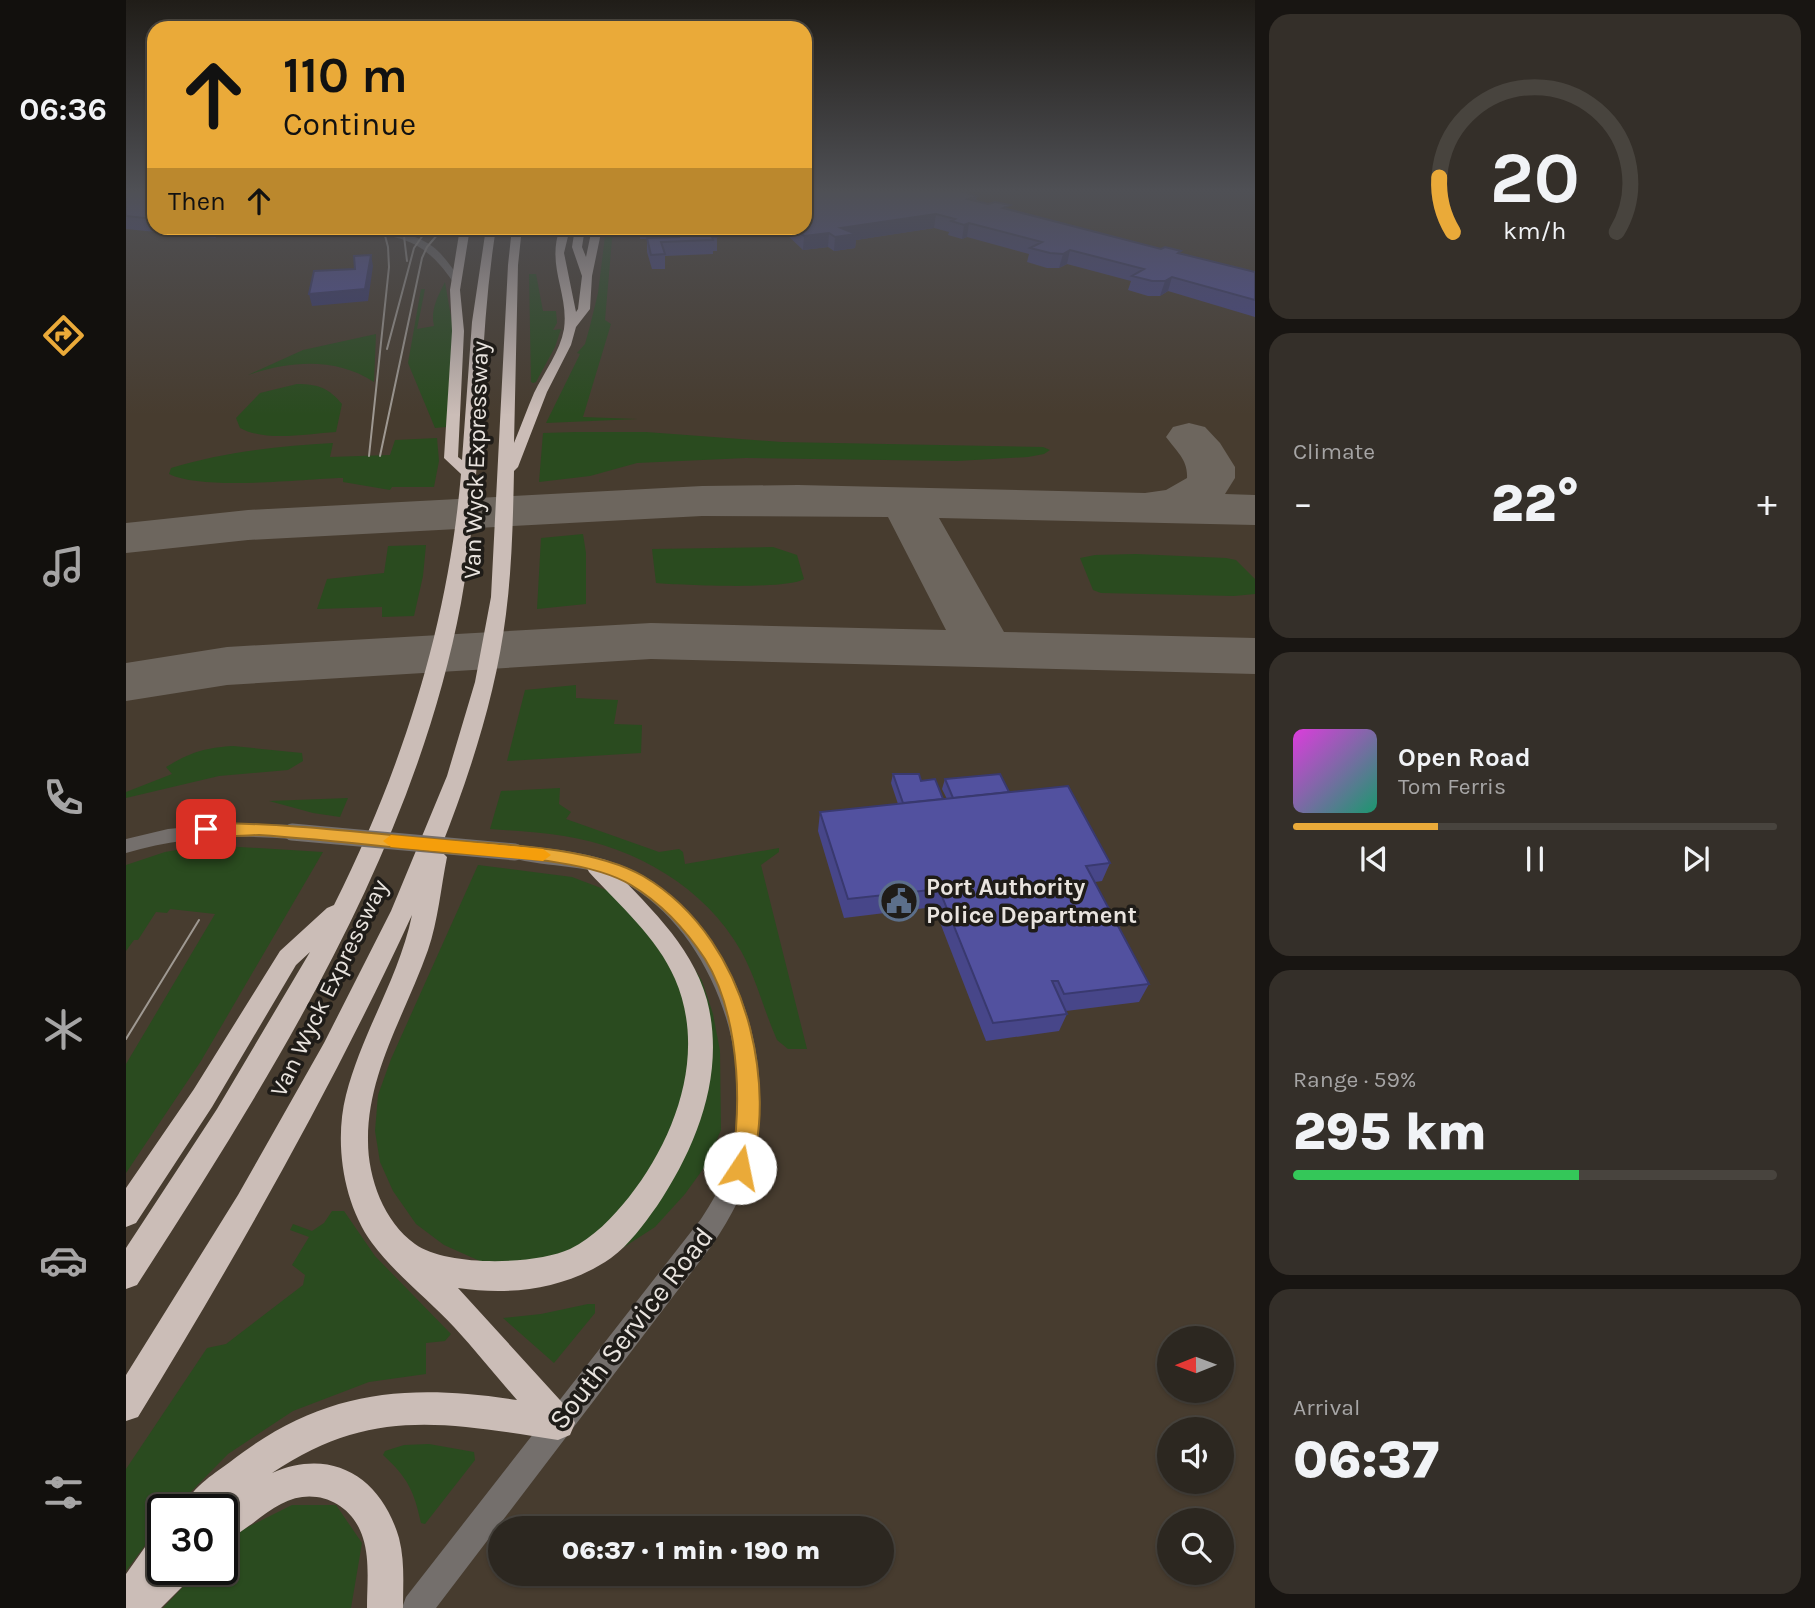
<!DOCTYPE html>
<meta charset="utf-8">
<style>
:root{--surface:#2c2720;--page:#342f29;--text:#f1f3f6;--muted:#a6a5a5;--line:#48443e;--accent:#eaaa39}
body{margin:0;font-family:Karla,sans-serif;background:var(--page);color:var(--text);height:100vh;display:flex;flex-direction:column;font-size:26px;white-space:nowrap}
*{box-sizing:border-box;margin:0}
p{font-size:23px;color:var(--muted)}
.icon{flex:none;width:38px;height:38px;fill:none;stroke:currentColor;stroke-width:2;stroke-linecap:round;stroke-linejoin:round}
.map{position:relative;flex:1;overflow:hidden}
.drawer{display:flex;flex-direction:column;gap:14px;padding:14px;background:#181512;width:560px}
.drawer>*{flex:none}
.hud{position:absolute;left:21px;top:21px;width:665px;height:214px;border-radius:21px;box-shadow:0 2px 5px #0004,0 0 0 2px var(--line);background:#eaaa39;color:#111;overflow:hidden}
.needle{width:46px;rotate:269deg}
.controls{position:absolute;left:1031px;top:1326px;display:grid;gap:14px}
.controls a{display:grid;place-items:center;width:77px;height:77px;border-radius:50%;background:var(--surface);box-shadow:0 2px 5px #0004,0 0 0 2px var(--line);font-size:35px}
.speed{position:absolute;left:21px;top:1494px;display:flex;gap:14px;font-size:35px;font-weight:700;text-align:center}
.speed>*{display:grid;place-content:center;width:91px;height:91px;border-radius:50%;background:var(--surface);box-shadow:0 2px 5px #0004,0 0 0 2px var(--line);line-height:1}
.speed .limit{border:4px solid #111;border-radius:10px;background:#fff;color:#111}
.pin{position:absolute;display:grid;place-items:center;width:60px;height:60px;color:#fff;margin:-30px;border-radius:14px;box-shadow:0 4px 10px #0006}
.me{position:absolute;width:77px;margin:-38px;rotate:11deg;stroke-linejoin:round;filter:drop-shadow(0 0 5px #0008)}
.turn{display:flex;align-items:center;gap:24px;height:147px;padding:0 21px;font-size:32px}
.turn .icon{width:91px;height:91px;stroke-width:2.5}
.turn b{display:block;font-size:49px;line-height:60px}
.then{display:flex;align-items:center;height:66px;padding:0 21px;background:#0003;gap:14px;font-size:26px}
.big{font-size:52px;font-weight:800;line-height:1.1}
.drawer .card{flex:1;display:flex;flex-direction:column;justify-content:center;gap:10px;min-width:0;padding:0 24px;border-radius:21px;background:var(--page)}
.drawer .dial{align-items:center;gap:0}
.dial svg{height:182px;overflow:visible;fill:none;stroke:var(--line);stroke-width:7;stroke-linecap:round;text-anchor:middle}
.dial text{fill:var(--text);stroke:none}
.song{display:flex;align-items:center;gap:21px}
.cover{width:84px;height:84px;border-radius:10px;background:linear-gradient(135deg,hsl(300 70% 55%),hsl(160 70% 35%))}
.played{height:7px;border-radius:4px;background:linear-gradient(90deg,var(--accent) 30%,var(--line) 30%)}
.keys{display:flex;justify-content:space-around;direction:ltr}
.heat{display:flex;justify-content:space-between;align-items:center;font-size:38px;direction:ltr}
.charge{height:10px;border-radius:5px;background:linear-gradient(90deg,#34c759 59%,var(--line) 0)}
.trip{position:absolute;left:362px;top:1516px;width:406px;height:70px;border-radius:35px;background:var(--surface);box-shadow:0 2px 5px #0004,0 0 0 2px var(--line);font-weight:800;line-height:70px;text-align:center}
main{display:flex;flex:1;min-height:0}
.dock{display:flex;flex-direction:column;width:126px;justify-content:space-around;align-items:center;background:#12100d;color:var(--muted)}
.dock .icon{width:49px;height:49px}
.dock .on{color:var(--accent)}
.dock b{font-size:32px;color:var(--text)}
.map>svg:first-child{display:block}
.built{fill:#473c2f;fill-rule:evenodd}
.green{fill:#2a4b1f}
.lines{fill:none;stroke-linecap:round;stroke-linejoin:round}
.taxiway{fill:#6d665e;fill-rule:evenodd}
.minor{fill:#746f6c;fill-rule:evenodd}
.highway{fill:#cbbdb7;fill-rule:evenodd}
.tram{stroke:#9f9992;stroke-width:2}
.minor-bridge{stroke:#746f6c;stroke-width:17}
.wall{fill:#474689}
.shaded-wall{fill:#39396f}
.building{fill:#52519f;stroke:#39396f;stroke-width:2}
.route{fill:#eaaa39;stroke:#986e25;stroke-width:2}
.slow{fill:#f59e0b}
.labels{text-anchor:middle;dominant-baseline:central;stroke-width:7;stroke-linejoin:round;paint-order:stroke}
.street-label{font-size:24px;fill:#e9e4df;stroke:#1f1c18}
.poi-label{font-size:24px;font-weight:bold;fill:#e9e4df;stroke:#1f1c18;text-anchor:start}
.near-street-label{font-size:28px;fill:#e9e4df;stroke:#1f1c18}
</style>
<main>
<nav class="dock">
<b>06:36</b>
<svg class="icon on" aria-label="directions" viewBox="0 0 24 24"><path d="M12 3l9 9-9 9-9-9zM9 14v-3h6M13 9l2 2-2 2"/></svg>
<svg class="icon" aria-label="music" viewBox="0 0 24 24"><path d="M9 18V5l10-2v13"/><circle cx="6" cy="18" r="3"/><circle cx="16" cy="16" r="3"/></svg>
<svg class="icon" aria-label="phone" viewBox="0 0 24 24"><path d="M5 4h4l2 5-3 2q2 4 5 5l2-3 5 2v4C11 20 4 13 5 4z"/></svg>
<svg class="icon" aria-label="climate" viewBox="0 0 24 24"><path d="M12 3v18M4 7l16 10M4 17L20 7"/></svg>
<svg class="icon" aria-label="car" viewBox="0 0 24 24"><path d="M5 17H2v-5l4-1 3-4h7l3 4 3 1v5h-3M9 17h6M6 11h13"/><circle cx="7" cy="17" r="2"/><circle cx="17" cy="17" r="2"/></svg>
<svg class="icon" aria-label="filters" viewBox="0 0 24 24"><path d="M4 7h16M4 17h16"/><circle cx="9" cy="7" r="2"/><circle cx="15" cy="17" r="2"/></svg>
</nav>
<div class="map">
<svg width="1129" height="1608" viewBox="0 0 1129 1608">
<rect width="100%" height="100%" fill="#3b342b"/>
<path class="built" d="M0 190 28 228H679V190H1129V1608H0ZM1043 1339H1096V1391H1043ZM1043 1430H1096V1482H1043ZM37 1510H96V1570H37ZM1043 1521H1096V1573H1043ZM374 1528H756V1573H374Z"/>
<g class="green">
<polygon points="480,228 487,228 479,320 485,324 457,417 511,419 420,423 454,354 451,353 459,344 464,326 472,293"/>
<polygon points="403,274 410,274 417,311 430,311 431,323 427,330 435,329 429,347 410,382 407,383 405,382"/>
<path d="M319 282 328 335 320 427 309 428 282 363 295 289H299L291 329 308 326C304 310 312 296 319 282Z"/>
<path d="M250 334 248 382C209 357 164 361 122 375L177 350Z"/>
<path d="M171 384C192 384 203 388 216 404L210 432C180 434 140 442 114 428L110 418 134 393Z"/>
<polygon points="450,432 520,432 656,442 917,447 924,450 918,454 902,457 831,461 620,458 511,463 464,476 413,482 417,433"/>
<path d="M311 438 313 461 308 487H266L264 490 217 482V478C174 479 78 491 43 474L45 468C97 452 153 446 207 443L204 457 264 455 269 440Z"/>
<polygon points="457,534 460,553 460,604 411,609 415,538"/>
<polygon points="300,545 297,576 288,616 256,617 256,607 191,609 201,579 258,573 262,546"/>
<path d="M647 547 671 555 678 579C661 590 555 585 530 583L526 549Z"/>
<polygon points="1010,554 1100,558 1110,560 1129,579 1129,594 1108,596 975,593 967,590 954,558 969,555"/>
<polygon points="450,685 450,698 492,700 488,724 516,725 515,753 381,761 399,690"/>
<path d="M107 746 176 753 177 761 162 770 93 776 0 798V792L46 774 40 767C65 752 78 748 107 746Z"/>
<path d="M434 788 433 804 445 812 440 819 533 852 553 849 557 852 559 864 653 848V852L635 865 681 1049H662L651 1040C638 1011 631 980 615 951 580 888 509 847 438 836 414 832 388 831 364 829L375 791Z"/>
<polygon points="222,798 214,817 187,813 143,801"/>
<polygon points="80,845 197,852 75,1061 0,1173 0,1064 89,914 44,909 41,913 30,912 12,940 8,940 0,951 0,865 39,852"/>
<polygon points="352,865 446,877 496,896 558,952 576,981 587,1014 594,1051 595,1130 580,1165 559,1194 529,1227 492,1251 445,1264 356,1262 318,1245 290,1224 267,1191 254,1162 249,1131 252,1095 265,1059"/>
<polygon points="206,1211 218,1211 249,1256 325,1334 319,1341 300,1343 300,1374 243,1382 167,1411 102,1454 47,1510 37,1510 37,1521 0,1571 0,1469 81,1348 100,1344 177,1285 179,1275 166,1265 183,1237 164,1230 167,1224 186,1231 198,1223"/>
<polygon points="462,1304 469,1304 469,1313 428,1363 377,1318 415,1314"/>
<path d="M303 1444 348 1452 349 1460 299 1524 295 1523C288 1491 282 1478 257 1455L259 1451 278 1445Z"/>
<polygon points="166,1505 210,1505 236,1543 225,1608 37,1608 73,1570 96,1570 96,1548 118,1529"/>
</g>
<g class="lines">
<path class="taxiway" d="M1063 423 1079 427 1094 443 1109 467V478L1099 494 1129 495V525L813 518 878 632 1129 638V674L525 659 101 685 0 701V663L101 647 525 623 820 630 762 517 576 516 122 540 0 553V523L122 510 576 486 672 485 1019 493 1040 490 1061 478C1062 460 1051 452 1040 437L1047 427Z"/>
<g class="minor">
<path d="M193 228C227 225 276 225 306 246 318 255 326 268 335 280L327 282C298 239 274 235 225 232 215 232 201 233 193 228Z"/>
<path d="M103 823 166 825 172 827 175 832 172 837 166 839C109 834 55 837 0 853V839L42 829Z"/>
<path d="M389 845C433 849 479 854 518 876 609 929 651 1058 628 1157 620 1189 605 1217 587 1244L310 1608H276L280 1597 575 1219C585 1204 594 1188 600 1172 634 1075 594 942 506 887 465 861 425 870 383 857L380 852 383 847Z"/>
</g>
<g class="highway">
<path d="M334 228H344L334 290 338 331 332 457 336 460 346 322 360 228H370C350 352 358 479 335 603 288 852 146 1075 11 1285L0 1289V1248L91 1109 184 952 170 965 86 1107 10 1223 0 1227V1188L68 1089 154 951 201 908 208 905C276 769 322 626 335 474L318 458 326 331 324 290Z"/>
<path d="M386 228H396L392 265 388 443C395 426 401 409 408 393 418 372 434 352 438 329 443 293 420 266 434 228H444L438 253 450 312 452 309 456 276 446 247 449 228H459L456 247 460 257 466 228H476L466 276 464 309 450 327 445 345 421 392 392 467 388 471C387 519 386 567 380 614 370 695 344 774 314 850L321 857C315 887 312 921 302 950 280 1013 241 1073 242 1141 242 1178 258 1222 289 1244 321 1267 409 1265 444 1249 468 1237 486 1218 503 1197 550 1137 581 1053 549 979 531 937 493 905 463 872L460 866 463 860 471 858 479 860C518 903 565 942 581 1000 600 1073 571 1146 531 1206 518 1224 503 1245 485 1258 440 1289 386 1296 332 1288L444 1411 449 1423 444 1435 432 1440C321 1423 245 1406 146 1473 206 1447 255 1477 273 1538 279 1561 277 1585 277 1608H241C241 1585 244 1560 237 1538 226 1502 188 1486 155 1504 134 1515 118 1533 96 1542V1510H56C64 1489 86 1475 104 1462 196 1390 279 1383 391 1400 370 1376 350 1351 328 1327 303 1300 267 1272 246 1243 217 1203 208 1142 220 1095 236 1032 273 978 286 915 206 1088 112 1254 12 1417L0 1421V1375L112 1195 198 1043 265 911 321 776 349 682 365 597 382 265Z"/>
<polygon points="37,1535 37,1570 65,1570 60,1583 35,1608 0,1608 0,1574 24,1540"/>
</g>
<g class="tram">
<polyline points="277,228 281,261"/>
<polyline points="261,349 288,248 302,228"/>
<polyline points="243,456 263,267 262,247 257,228"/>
<polyline points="254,456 296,258 301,247 317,228"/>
<polyline points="0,1039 73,920"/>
</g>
<polyline class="minor-bridge" points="166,832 389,852"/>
</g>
<g class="wall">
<polygon points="0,190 28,190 28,228 87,228 90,238 0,229"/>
<polygon points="851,196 850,201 1035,249 1055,251 1054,253 1129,272 1129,317 1042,291 1034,296 1022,296 1002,290 1005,281 941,264 933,268 921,268 901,262 903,254 841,237 836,239 822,235 823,232 808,228 730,240 729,248 708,251 702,247 677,250 657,231 591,236 591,251 587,251 587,254 539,256 539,269 526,269 521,252 521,239 514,239 514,228 679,228"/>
<polygon points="767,774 795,781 817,799 821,799 816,789 819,779 883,792 984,863 976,881 969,882 1023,984 1013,1002 940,1011 941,1014 933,1031 860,1041 808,907 718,918 692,831 694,812 772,804 765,783"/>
</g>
<g class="shaded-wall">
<polygon points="810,214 808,228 730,240 729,248 708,251 709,237 715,228"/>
<polygon points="843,223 841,237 836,239 838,225"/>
<polygon points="580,228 657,228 657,231 580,237"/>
<polygon points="703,233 702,247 677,250 678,236"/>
<polygon points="944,250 941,264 933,268 937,254"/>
<polygon points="245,255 247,266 242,301 186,306 183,294 239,289"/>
<polygon points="1046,277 1042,291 1034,296 1039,281"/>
</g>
<g class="building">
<polygon points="0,190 28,190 28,219 0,216"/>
<polygon points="679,190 832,190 851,196 842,199 862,204 869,202 884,205 877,208 1035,249 1039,247 1055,251 1052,253 1129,272 1129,300 1046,277 1039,281 1026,281 1006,276 1018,269 944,250 937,254 924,253 904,248 916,242 843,223 838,225 825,221 829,219 810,214 715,228 730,234 709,237 703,233 678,236 669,228 679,228"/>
<polygon points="560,228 582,228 583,230 588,230 591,237 586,237 587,240 535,242 539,254 525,255 521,238 553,237 552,232 562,231"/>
<polygon points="245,255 239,289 183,294 188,271 229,269 228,256"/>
<polygon points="767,774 793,774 795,781 809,779 817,799 777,803"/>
<polygon points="874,774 883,792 827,798 819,779"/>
<polygon points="942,786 984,863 960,866 1023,984 938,994 932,981 926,981 941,1014 867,1023 813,889 722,899 694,812"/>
</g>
<linearGradient id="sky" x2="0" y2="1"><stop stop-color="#201d18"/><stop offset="0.46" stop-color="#4f5055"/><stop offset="1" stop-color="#4f5055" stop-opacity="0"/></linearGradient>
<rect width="1129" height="415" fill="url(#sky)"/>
<path class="route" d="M80 823C157 823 232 832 308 839 367 844 466 846 517 876 573 909 608 966 624 1028 635 1072 640 1132 621 1175L614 1178 606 1175C600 1161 609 1144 610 1129 614 1076 608 1005 579 959 560 930 535 903 505 885 458 857 367 857 313 852 253 846 193 839 133 835 119 835 79 840 72 829Z"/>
<polygon class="slow" points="265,835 417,849 425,855 417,861 265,847 257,841"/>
<defs>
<g id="civic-ring" transform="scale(2.0125)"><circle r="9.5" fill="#1f1c18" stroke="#5c6f8a" stroke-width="1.5"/><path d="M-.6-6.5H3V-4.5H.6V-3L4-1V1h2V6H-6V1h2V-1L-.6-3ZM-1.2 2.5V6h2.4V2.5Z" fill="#5c6f8a"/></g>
</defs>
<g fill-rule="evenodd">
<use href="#civic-ring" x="773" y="901"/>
</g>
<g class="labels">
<g class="street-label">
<text transform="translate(350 460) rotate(-88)">Van Wyck Expressway</text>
<text transform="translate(203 988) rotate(-64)">Van Wyck Expressway</text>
</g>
<g class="poi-label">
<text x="800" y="887">Port Authority<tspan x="800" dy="28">Police Department</tspan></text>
</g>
<g class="near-street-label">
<text transform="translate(505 1328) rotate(-52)">South Service Road</text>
</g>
</g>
</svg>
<div class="controls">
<a><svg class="needle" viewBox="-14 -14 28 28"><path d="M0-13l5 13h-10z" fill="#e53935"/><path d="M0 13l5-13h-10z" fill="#a6a5a5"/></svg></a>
<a><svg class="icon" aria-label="sound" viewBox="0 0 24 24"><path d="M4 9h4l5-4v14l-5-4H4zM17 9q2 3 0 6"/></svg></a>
<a><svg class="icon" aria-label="search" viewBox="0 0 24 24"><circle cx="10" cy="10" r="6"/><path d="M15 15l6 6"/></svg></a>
</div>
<div class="speed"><div class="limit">30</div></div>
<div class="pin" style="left:80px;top:829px;background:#d93025"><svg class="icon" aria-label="arrive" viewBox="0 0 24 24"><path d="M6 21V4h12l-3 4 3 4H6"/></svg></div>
<svg class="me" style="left:614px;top:1168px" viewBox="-20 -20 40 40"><circle r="19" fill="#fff"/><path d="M0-13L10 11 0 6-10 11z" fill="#eaaa39"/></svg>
<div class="trip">06:37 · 1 min · 190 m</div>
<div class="hud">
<div class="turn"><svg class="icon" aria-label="ahead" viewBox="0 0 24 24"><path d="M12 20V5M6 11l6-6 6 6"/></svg><div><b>110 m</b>Continue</div></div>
<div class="then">Then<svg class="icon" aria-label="ahead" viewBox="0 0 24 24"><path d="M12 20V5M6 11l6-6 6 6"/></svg></div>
</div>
</div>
<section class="drawer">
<div class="card dial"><svg viewBox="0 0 100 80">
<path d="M14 69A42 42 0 1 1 86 69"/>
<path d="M14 69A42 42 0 0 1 8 45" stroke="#eaaa39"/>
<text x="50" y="56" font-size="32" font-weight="700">20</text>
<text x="50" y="72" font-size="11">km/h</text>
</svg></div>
<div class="card"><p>Climate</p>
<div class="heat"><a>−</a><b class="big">22°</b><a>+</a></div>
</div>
<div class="card">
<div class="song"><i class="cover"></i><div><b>Open Road</b><p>Tom Ferris</p></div></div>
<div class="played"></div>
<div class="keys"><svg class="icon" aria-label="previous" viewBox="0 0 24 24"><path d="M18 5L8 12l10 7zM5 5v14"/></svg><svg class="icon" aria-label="pause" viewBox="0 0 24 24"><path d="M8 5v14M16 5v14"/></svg><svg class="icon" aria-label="next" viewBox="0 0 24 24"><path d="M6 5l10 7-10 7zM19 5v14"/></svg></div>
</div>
<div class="card"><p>Range · 59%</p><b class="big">295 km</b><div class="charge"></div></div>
<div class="card"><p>Arrival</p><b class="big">06:37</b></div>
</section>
</main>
